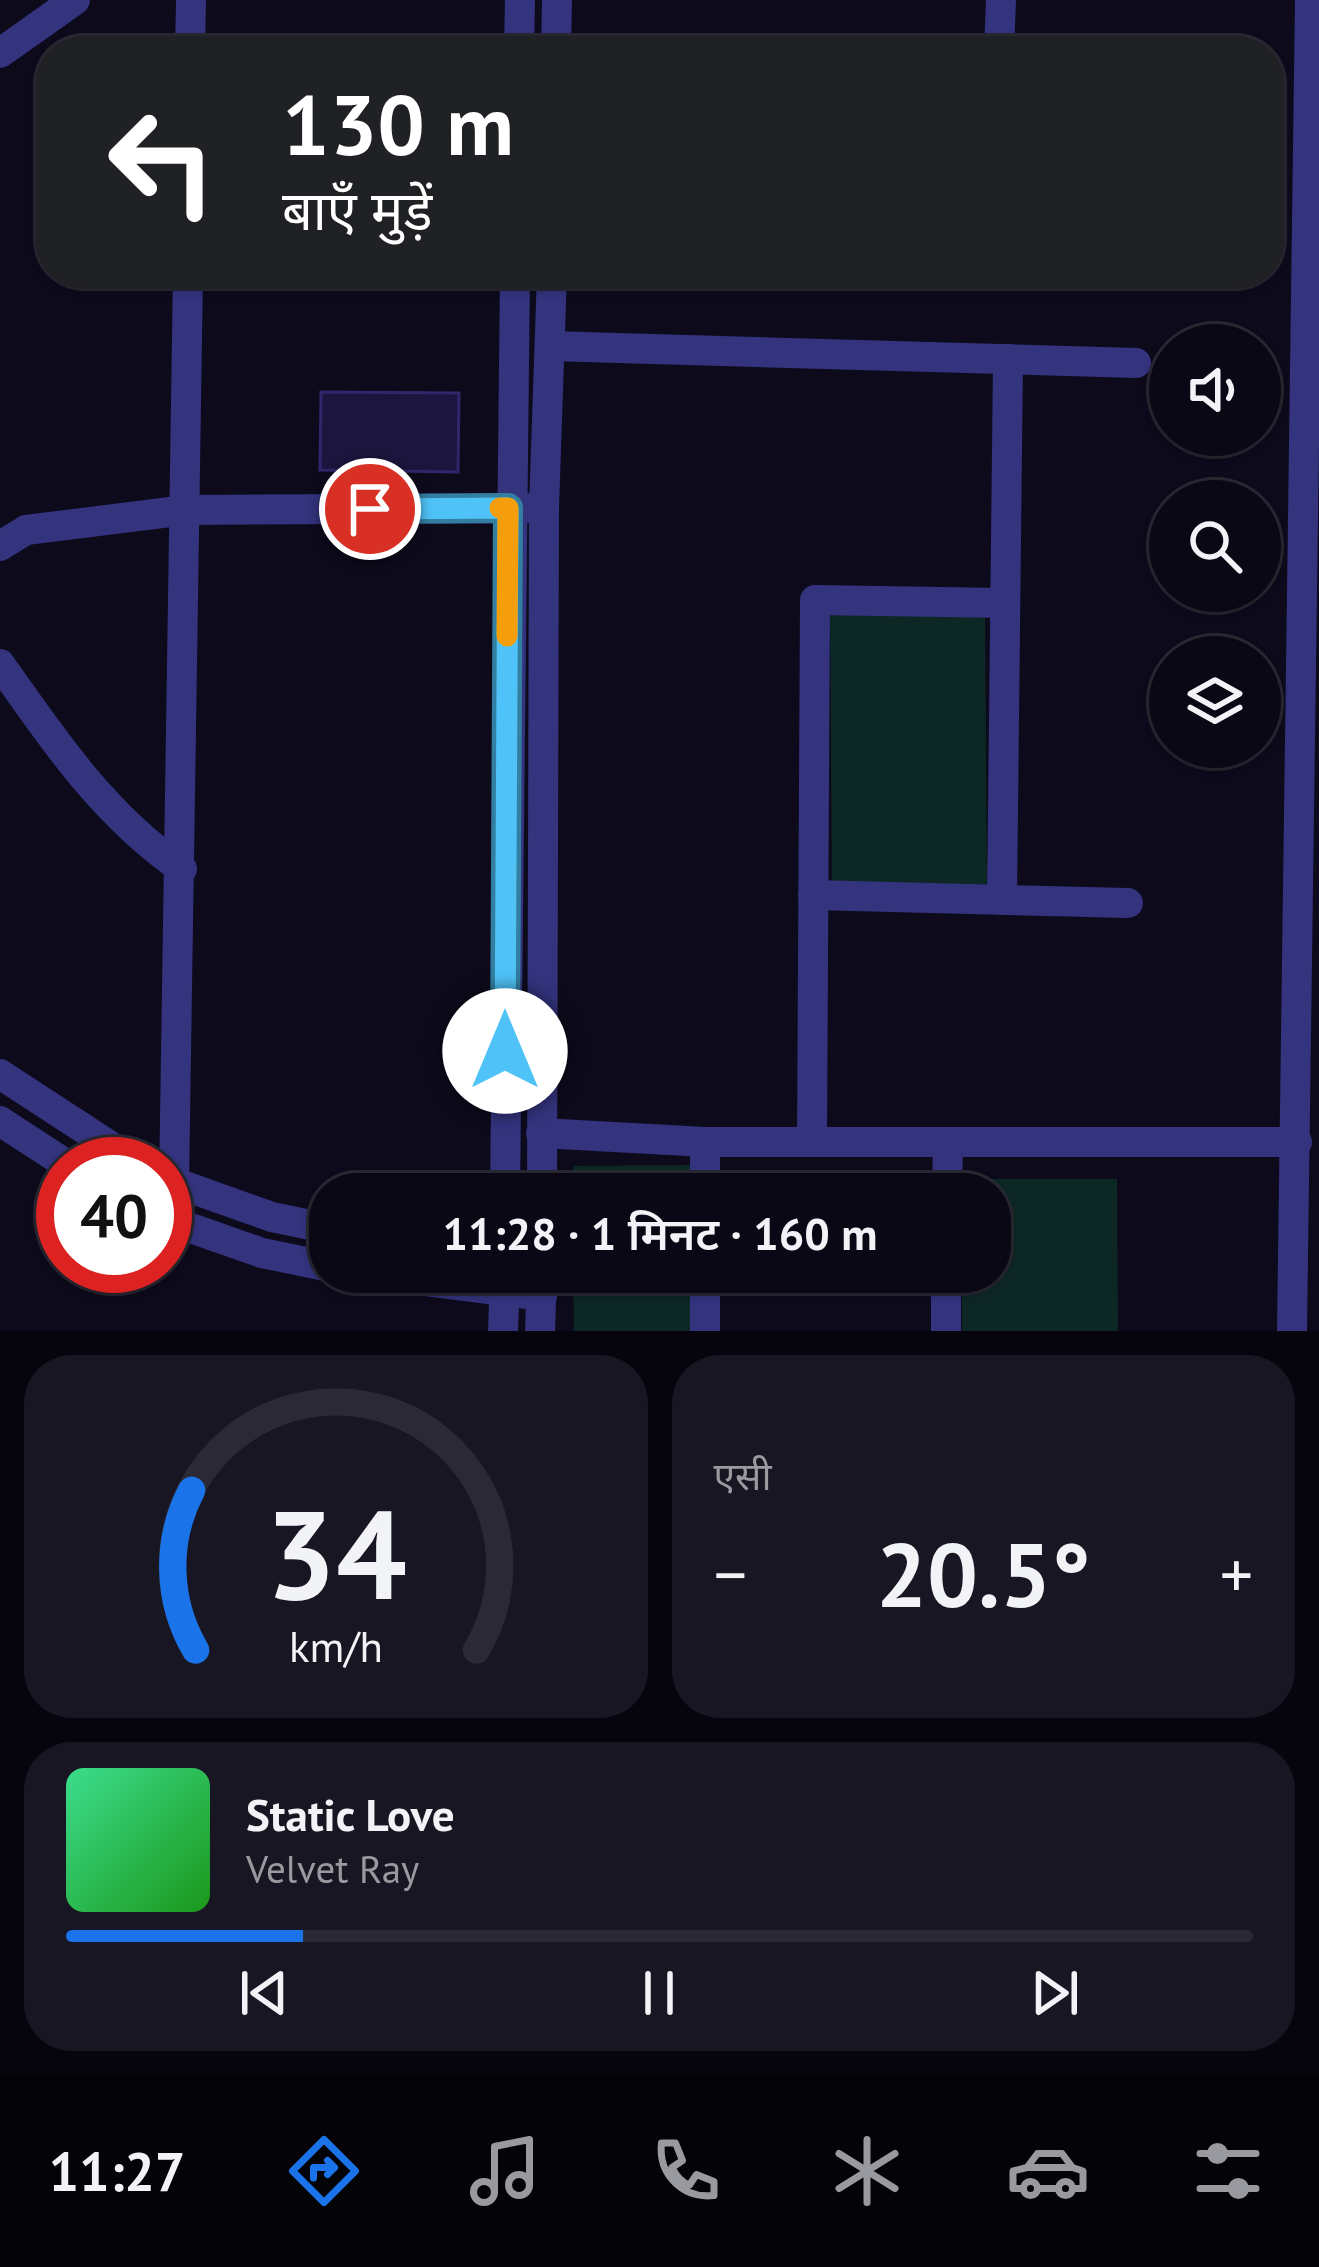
<!DOCTYPE html>
<html lang="hi">
<meta charset="utf-8">
<style>
:root{--surface:#0a0815;--page:#181622;--text:#f1f3f6;--muted:#999aa0;--line:#2a2934;--accent:#1a73e8}
body{margin:0;font-family:"PT Sans","Noto Sans Devanagari",sans-serif;background:var(--page);color:var(--text);height:100vh;display:flex;flex-direction:column;font-size:45px;white-space:nowrap}
*{box-sizing:border-box;margin:0}
p{font-size:39px;color:var(--muted)}
.icon{flex:none;width:66px;height:66px;fill:none;stroke:currentColor;stroke-width:2;stroke-linecap:round;stroke-linejoin:round}
.map{position:relative;height:1331px;overflow:hidden}
.side{display:flex;flex-direction:column;gap:24px;padding:24px;background:#06040c;flex:1}
.side>*{flex:none}
.hud{position:absolute;left:36px;top:36px;width:1248px;height:252px;border-radius:48px;box-shadow:0 3px 9px #0004,0 0 0 3px var(--line);background:#202124;color:#fff;overflow:hidden}
.fabs{position:absolute;left:1149px;top:324px;display:grid;gap:24px}
.fabs a{display:grid;place-items:center;width:132px;height:132px;border-radius:50%;background:var(--surface);box-shadow:0 3px 9px #0004,0 0 0 3px var(--line);font-size:60px}
.speed{position:absolute;left:36px;top:1137px;display:flex;gap:24px;font-size:60px;font-weight:700;text-align:center}
.speed>*{display:grid;place-content:center;width:156px;height:156px;border-radius:50%;background:var(--surface);box-shadow:0 3px 9px #0004,0 0 0 3px var(--line);line-height:1}
.speed .limit{border:18px solid #d22;background:#fff;color:#111}
.pin{position:absolute;display:grid;place-items:center;width:102px;height:102px;color:#fff;margin:-51px;border:6px solid #fff;border-radius:50%;box-shadow:0 3px 12px #0007}
.me{position:absolute;width:132px;margin:-66px;rotate:0deg;stroke-linejoin:round;filter:drop-shadow(0 0 9px #0008)}
.turn{display:flex;align-items:center;gap:42px;height:252px;padding:0 48px;font-size:54px}
.turn .icon{width:156px;height:156px;stroke-width:2.5}
.turn b{display:block;font-size:84px;line-height:102px}
.big{font-size:90px;font-weight:600;line-height:1.1}
.side .tile{flex:1;display:flex;flex-direction:column;justify-content:center;gap:18px;min-width:0;padding:0 42px;border-radius:48px;background:var(--page)}
.side .dial{align-items:center;gap:0}
.dial svg{height:312px;overflow:visible;fill:none;stroke:var(--line);stroke-width:7;stroke-linecap:round;text-anchor:middle}
.dial text{fill:var(--text);stroke:none}
.song{display:flex;align-items:center;gap:36px}
.cover{width:144px;height:144px;border-radius:18px;background:linear-gradient(135deg,hsl(150 70% 55%),hsl(120 70% 35%))}
.played{height:12px;border-radius:6px;background:linear-gradient(90deg,var(--accent) 20%,var(--line) 20%)}
.keys{display:flex;justify-content:space-around;direction:ltr}
.heat{display:flex;justify-content:space-between;align-items:center;font-size:66px;direction:ltr}
.side .tiles{flex:1;display:grid;gap:24px;grid-template-columns:1fr 1fr}
.tile:last-child{grid-column:span 2}
.trip{position:absolute;left:309px;top:1173px;width:702px;height:120px;border-radius:48px;background:var(--surface);box-shadow:0 3px 9px #0004,0 0 0 3px var(--line);font-weight:600;line-height:120px;text-align:center}
.tab-bar{display:flex;height:192px;justify-content:space-around;align-items:center;background:#040308;color:var(--muted)}
.tab-bar .icon{width:84px;height:84px}
.tab-bar .active{color:var(--accent)}
.tab-bar b{font-size:54px;color:var(--text)}
.map>svg:first-child{display:block}
.green{fill:#0d2725}
.building{fill:#1c153e;stroke:#31266c;stroke-width:3}
.lines{fill:none;stroke-linecap:round;stroke-linejoin:round}
.minor{stroke:#33337e;stroke-width:30}
.tertiary{stroke:#33337e;stroke-width:30}
.route-casing{stroke:#337fa1;stroke-width:30}
.route{stroke:#4fc3f7;stroke-width:21}
.slow{stroke:#f59e0b;stroke-width:21}
</style>
<div class="map">
<svg width="1319" height="1331" viewBox="0 0 1319 1331">
<rect width="100%" height="100%" fill="#0d0a1c"/>
<g class="green">
<polygon points="830,613 985,613 987,884 832,884"/>
<polygon points="691,1165 691,1194 573,1194 573,1166"/>
<polygon points="962,1179 1117,1179 1118,1331 962,1331 962,1272 990,1272 990,1194 962,1194"/>
<polygon points="573,1272 692,1272 692,1331 574,1331"/>
</g>
<polygon class="building" points="321,392 459,393 458,472 320,470"/>
<g class="lines">
<g class="minor">
<polyline points="190,51 191,0"/>
<polyline points="999,51 1001,0"/>
<polyline points="0,53 75,0"/>
<polyline points="550,346 1136,363"/>
<polyline points="0,546 26,530 186,510 544,508"/>
<path d="M0 664C54 741 104 815 182 869"/>
<polyline points="813,895 1128,903"/>
<polyline points="1002,900 1008,359"/>
<polyline points="541,1133 705,1142 1297,1142"/>
<polyline points="705,1142 705,1194"/>
<polyline points="812,1142 815,600 1005,603"/>
<polyline points="174,1184 188,273"/>
<polyline points="947,1194 948,1142"/>
<polyline points="705,1272 705,1331"/>
<polyline points="946,1331 946,1272"/>
<polyline points="1292,1331 1310,0"/>
</g>
<g class="tertiary">
<polyline points="519,51 520,0"/>
<polyline points="556,51 557,0"/>
<polyline points="0,1074 138,1164"/>
<polyline points="0,1121 66,1164"/>
<polyline points="165,1179 272,1217 330,1229"/>
<polyline points="505,1194 515,273"/>
<polyline points="542,1194 544,508 552,273"/>
<polyline points="165,1219 262,1253 330,1267"/>
<polyline points="356,1272 542,1296"/>
<polyline points="503,1331 505,1272"/>
<polyline points="540,1331 542,1272"/>
</g>
</g>
<g class="lines">
<g class="route-casing">
<polyline id="route" points="370,509 508,508 505,1051"/>
</g>
<use href="#route" class="route"/>
<polyline class="slow" points="500,508 508,508 507,636"/>
</g>
</svg>
<div class="fabs">
<a><svg class="icon" aria-label="sound" viewBox="0 0 24 24"><path d="M4 9h4l5-4v14l-5-4H4zM17 9q2 3 0 6"/></svg></a>
<a><svg class="icon" aria-label="search" viewBox="0 0 24 24"><circle cx="10" cy="10" r="6"/><path d="M15 15l6 6"/></svg></a>
<a><svg class="icon" aria-label="layers" viewBox="0 0 24 24"><path d="M12 4l9 5-9 5-9-5zM3 14l9 5 9-5"/></svg></a>
</div>
<div class="speed"><div class="limit">40</div></div>
<div class="pin" style="left:370px;top:509px;background:#d93025"><svg class="icon" aria-label="arrive" viewBox="0 0 24 24"><path d="M6 21V4h12l-3 4 3 4H6"/></svg></div>
<svg class="me" style="left:505px;top:1051px" viewBox="-20 -20 40 40"><circle r="19" fill="#fff"/><path d="M0-13L10 11 0 6-10 11z" fill="#4fc3f7"/></svg>
<div class="trip">11:28 · 1 मिनट · 160 m</div>
<div class="hud">
<div class="turn"><svg class="icon" aria-label="left" viewBox="0 0 24 24"><path d="M17 20v-9H6M10 6l-5 5 5 5"/></svg><div><b>130 m</b>बाएँ मुड़ें</div></div>
</div>
</div>
<section class="side">
<div class="tiles">
<div class="tile dial"><svg viewBox="0 0 100 80">
<path d="M14 69A42 42 0 1 1 86 69"/>
<path d="M14 69A42 42 0 0 1 13 28" stroke="#1a73e8"/>
<text x="50" y="56" font-size="32" font-weight="700">34</text>
<text x="50" y="72" font-size="11">km/h</text>
</svg></div>
<div class="tile"><p>एसी</p>
<div class="heat"><a>−</a><b class="big">20.5°</b><a>+</a></div>
</div>
<div class="tile">
<div class="song"><i class="cover"></i><div><b>Static Love</b><p>Velvet Ray</p></div></div>
<div class="played"></div>
<div class="keys"><svg class="icon" aria-label="previous" viewBox="0 0 24 24"><path d="M18 5L8 12l10 7zM5 5v14"/></svg><svg class="icon" aria-label="pause" viewBox="0 0 24 24"><path d="M8 5v14M16 5v14"/></svg><svg class="icon" aria-label="next" viewBox="0 0 24 24"><path d="M6 5l10 7-10 7zM19 5v14"/></svg></div>
</div>
</div>
</section>
<nav class="tab-bar">
<b>11:27</b>
<svg class="icon active" aria-label="directions" viewBox="0 0 24 24"><path d="M12 3l9 9-9 9-9-9zM9 14v-3h6M13 9l2 2-2 2"/></svg>
<svg class="icon" aria-label="music" viewBox="0 0 24 24"><path d="M9 18V5l10-2v13"/><circle cx="6" cy="18" r="3"/><circle cx="16" cy="16" r="3"/></svg>
<svg class="icon" aria-label="phone" viewBox="0 0 24 24"><path d="M5 4h4l2 5-3 2q2 4 5 5l2-3 5 2v4C11 20 4 13 5 4z"/></svg>
<svg class="icon" aria-label="climate" viewBox="0 0 24 24"><path d="M12 3v18M4 7l16 10M4 17L20 7"/></svg>
<svg class="icon" aria-label="car" viewBox="0 0 24 24"><path d="M5 17H2v-5l4-1 3-4h7l3 4 3 1v5h-3M9 17h6M6 11h13"/><circle cx="7" cy="17" r="2"/><circle cx="17" cy="17" r="2"/></svg>
<svg class="icon" aria-label="filters" viewBox="0 0 24 24"><path d="M4 7h16M4 17h16"/><circle cx="9" cy="7" r="2"/><circle cx="15" cy="17" r="2"/></svg>
</nav>
